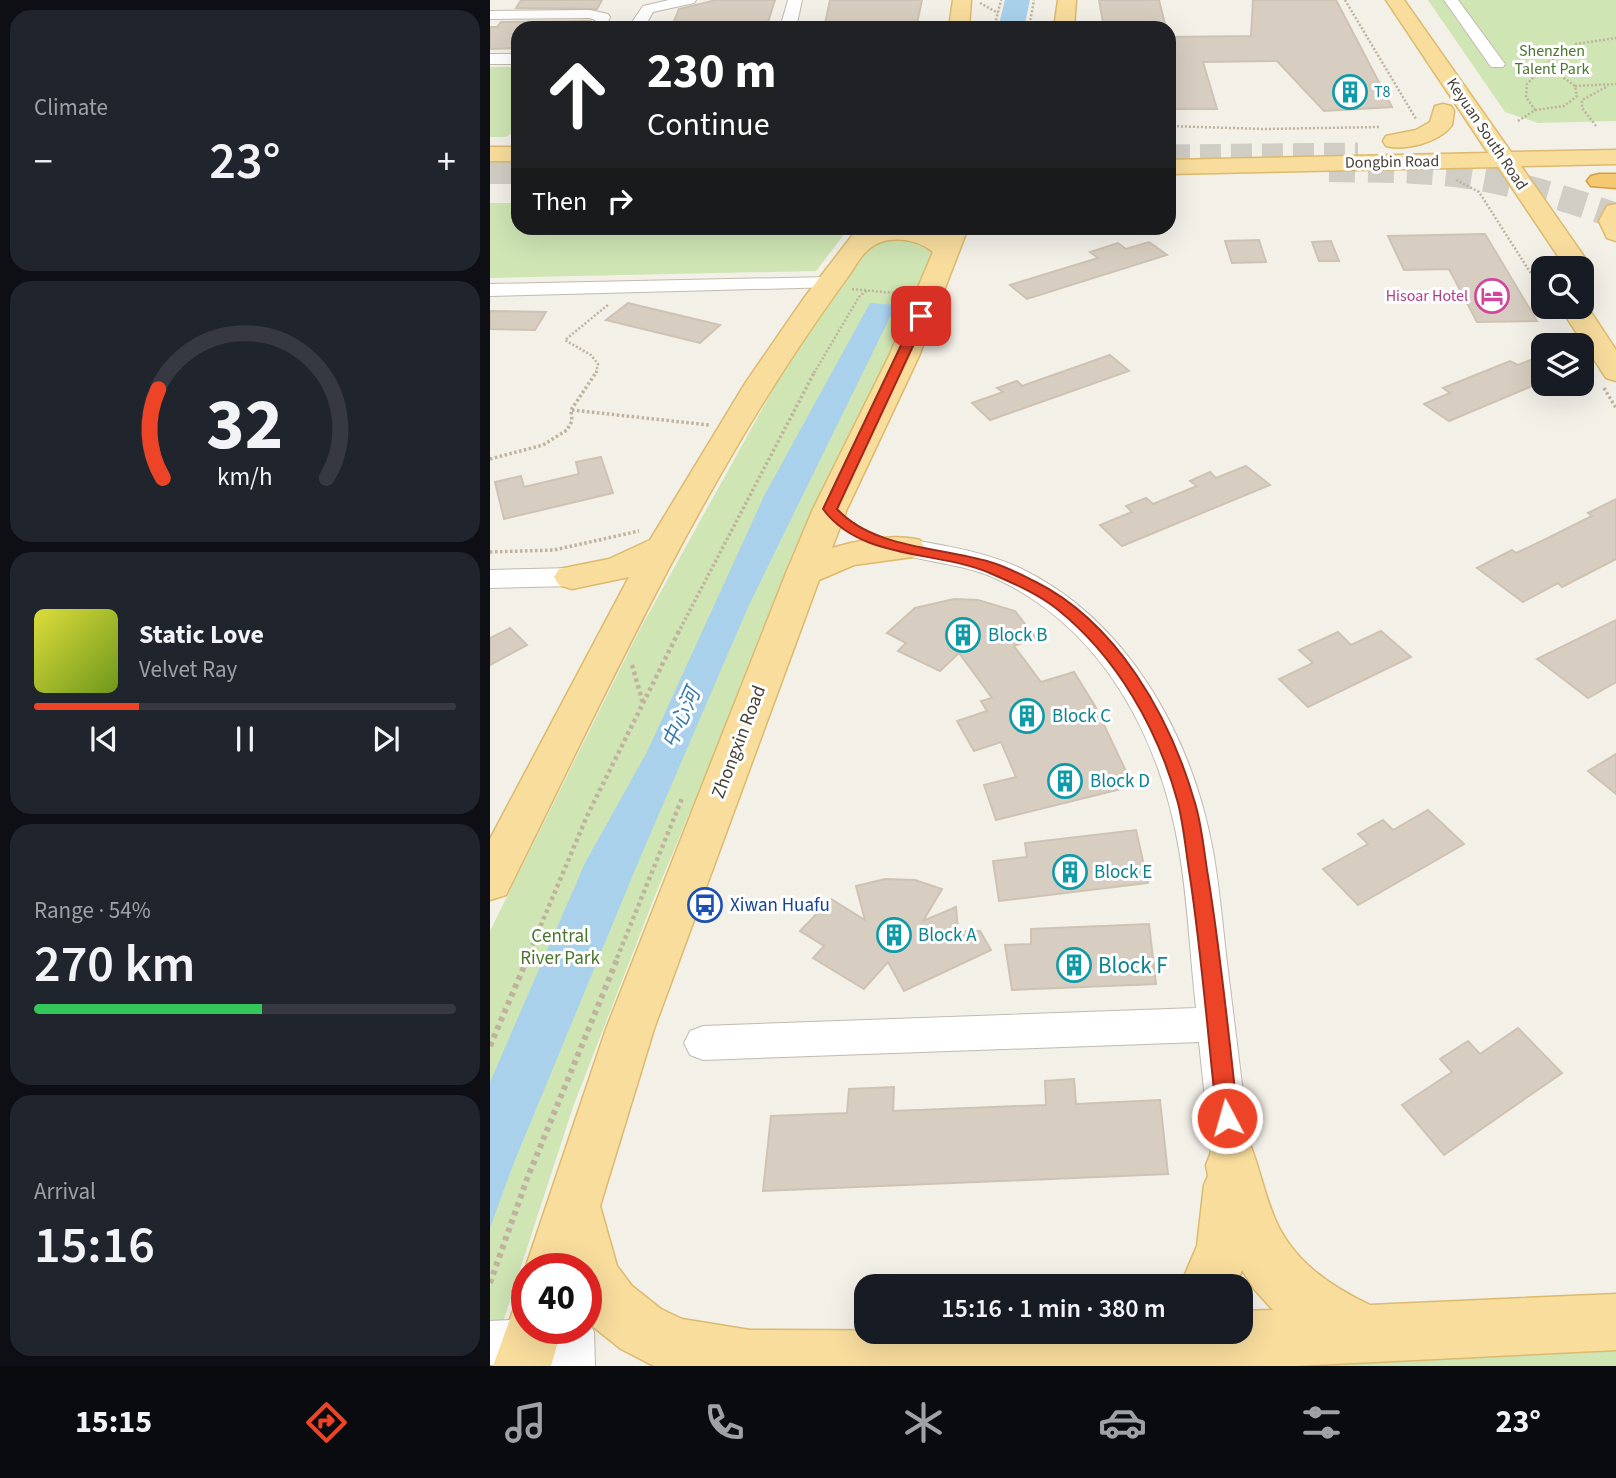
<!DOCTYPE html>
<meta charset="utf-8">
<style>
:root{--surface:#171b24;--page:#20242c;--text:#f1f3f6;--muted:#9ea1a6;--line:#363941;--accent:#ed4326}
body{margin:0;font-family:"Source Sans 3","Noto Sans SC",sans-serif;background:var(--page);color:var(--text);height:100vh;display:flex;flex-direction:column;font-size:26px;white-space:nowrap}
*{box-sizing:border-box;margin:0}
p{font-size:23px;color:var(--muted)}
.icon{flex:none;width:38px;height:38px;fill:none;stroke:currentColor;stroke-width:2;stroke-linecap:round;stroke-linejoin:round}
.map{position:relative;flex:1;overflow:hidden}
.details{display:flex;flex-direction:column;gap:10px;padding:10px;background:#0d0f14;width:490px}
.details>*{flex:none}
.hud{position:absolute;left:21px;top:21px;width:665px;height:214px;border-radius:21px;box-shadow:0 7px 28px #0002;background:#202124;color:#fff;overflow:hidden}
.fabs{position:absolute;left:1041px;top:256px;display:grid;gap:14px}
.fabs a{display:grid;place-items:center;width:63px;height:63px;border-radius:14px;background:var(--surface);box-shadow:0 7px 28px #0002;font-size:35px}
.speed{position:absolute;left:21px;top:1253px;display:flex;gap:14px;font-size:35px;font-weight:700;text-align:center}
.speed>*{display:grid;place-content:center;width:91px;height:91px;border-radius:50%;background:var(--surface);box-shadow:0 7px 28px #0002;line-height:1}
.speed .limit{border:10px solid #d22;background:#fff;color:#111}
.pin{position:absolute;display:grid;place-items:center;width:60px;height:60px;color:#fff;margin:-30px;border-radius:14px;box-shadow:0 4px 10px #0006}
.me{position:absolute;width:77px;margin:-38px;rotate:354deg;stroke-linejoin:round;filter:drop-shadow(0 0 5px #0008)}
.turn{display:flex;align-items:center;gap:24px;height:147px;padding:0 21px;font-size:32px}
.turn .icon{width:91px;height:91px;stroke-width:2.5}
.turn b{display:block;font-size:49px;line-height:60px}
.then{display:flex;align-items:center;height:66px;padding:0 21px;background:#0003;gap:14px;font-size:26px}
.big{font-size:52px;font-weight:600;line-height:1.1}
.details .widget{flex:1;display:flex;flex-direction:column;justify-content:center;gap:10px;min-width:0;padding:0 24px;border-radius:21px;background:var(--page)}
.details .dial{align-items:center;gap:0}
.dial svg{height:182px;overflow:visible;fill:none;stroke:var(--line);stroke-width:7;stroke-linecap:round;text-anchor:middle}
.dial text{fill:var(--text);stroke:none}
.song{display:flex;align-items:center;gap:21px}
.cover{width:84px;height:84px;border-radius:10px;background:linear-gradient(135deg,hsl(60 70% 55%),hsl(80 70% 35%))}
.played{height:7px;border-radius:4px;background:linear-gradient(90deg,var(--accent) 25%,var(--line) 25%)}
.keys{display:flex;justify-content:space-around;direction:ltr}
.heat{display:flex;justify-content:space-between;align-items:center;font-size:38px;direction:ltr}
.charge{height:10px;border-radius:5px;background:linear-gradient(90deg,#34c759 54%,var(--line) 0)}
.trip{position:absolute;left:364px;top:1274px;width:399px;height:70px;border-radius:21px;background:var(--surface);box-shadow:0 7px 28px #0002;font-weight:600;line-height:70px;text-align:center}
.tabs{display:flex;height:112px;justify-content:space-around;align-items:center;background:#090b0e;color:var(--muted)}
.tabs .icon{width:49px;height:49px}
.tabs .on{color:var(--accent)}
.tabs b{font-size:32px;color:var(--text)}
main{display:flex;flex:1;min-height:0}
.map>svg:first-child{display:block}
.green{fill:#cfe5b4}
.water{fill:#a9d1ec}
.building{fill:#d7cec1;stroke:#cec3b2;stroke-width:2}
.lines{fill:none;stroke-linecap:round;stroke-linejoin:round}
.highway-tunnel-far1{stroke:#d0cdc5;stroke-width:21;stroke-dasharray:21 10;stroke-linecap:butt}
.highway-tunnel{stroke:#d0cdc5;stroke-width:26;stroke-dasharray:26 13;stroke-linecap:butt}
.minor-casing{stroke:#c1baae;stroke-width:2}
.major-casing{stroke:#dcba6d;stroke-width:3}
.highway-casing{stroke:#d49d42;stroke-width:3}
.path-far3{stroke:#bfb39e;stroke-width:2.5;stroke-dasharray:2 2;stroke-linecap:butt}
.path-far2{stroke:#bfb39e;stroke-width:3.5;stroke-dasharray:2.5 2.5;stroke-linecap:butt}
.path-far1{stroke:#bfb39e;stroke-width:4.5;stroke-dasharray:3.5 3.5;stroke-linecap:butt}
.path{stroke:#bfb39e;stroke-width:6;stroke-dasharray:4.5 4.5;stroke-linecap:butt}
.minor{fill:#fff;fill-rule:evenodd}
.major{fill:#f8dd9d;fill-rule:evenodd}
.highway{fill:#f5c872;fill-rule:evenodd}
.route{fill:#ed4326;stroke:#9a2c19;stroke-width:2}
.labels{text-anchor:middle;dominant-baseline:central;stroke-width:6;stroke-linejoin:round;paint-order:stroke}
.far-park-label{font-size:16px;fill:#49752e;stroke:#fff}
.far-culture-label{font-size:16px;fill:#0d838f;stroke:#fff;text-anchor:start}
.far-street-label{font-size:16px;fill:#464037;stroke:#fff}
.far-hotel-label{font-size:16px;fill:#b23c85;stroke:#fff;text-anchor:end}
.culture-label{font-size:19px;fill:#0d838f;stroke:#fff;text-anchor:start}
.street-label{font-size:19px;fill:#464037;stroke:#fff}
.transit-label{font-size:19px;fill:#164399;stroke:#fff;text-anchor:start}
.park-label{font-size:19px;fill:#49752e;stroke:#fff}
.water-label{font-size:21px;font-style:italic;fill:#377bac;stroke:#fff}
.near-culture-label{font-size:23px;fill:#0d838f;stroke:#fff;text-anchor:start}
</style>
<main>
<section class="details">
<div class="widget"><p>Climate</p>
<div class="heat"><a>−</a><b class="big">23°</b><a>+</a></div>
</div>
<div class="widget dial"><svg viewBox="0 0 100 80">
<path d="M14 69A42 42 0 1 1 86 69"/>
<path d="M14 69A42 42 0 0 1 12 30" stroke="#ed4326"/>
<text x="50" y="56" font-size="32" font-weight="700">32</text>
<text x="50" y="72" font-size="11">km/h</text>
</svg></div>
<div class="widget">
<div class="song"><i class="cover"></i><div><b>Static Love</b><p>Velvet Ray</p></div></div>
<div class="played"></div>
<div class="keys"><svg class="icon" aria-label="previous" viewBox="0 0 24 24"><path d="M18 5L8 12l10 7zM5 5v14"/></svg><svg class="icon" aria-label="pause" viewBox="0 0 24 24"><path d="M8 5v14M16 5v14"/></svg><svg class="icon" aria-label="next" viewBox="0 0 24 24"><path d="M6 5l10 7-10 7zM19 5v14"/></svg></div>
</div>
<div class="widget"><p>Range · 54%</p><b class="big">270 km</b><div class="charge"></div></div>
<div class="widget"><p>Arrival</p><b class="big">15:16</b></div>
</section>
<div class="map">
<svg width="1126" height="1366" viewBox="0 0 1126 1366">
<rect width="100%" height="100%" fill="#f3f0e8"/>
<g class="green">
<polygon points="938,0 1126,0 1126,121 1048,123 1015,112"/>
<polygon points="0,67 28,67 28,131 15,137 0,137"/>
<polygon points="0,203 28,203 28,228 359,228 326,271 0,278"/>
<polygon points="395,228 452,228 424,302 317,532 166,893 83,1107 0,1362 0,931 149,631 306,348"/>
<polygon points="1082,1345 1126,1351 1126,1366 750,1366"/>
</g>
<g class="water">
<polygon points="515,0 540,0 534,28 508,28"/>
<polygon points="380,303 406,305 259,605 150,858 23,1165 0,1228 0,1082 95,863 157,752 275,494"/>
</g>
<g class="building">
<polygon points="31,0 112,0 107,9 26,8"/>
<polygon points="226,0 285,0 276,28 181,28 189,9"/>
<polygon points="340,0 432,0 426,28 334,28"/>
<polygon points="609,0 669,0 676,28 614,28"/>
<polygon points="763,0 846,0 902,107 834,111 787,61 713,62 727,109 679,109 679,37 761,36"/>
<polygon points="100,21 96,28 28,28 28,48 0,49 0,27 7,27 11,22"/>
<polygon points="995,234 1047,321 987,322 959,269 914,270 898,236"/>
<polygon points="769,240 776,262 742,263 735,241"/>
<polygon points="841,241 849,261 829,261 822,242"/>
<polygon points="659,242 677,255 537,299 520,285 608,258 600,252 628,243 636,249"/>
<polygon points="138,303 230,325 210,343 116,320"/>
<polygon points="0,311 56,312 45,330 0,329"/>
<polygon points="620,355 639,371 500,420 482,403 513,392 507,388 527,381 532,386"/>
<polygon points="1054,355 1054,381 959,421 934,404 960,393 953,388 998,370 1020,361 1028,365"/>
<polygon points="111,457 123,493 14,519 5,482 31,476 34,487 89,474 86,462"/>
<polygon points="756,466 780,485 632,546 610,525 642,512 636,506 656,498 663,504 707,486 700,481 720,472 726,478"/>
<polygon points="1126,499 1126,559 1072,587 1068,583 1033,602 987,568 1022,550 1026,553 1060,537 1102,516 1098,513"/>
<polygon points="464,599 488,600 525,611 546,638 524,646 551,682 584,672 605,706 643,786 506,820 494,785 526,777 511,742 484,751 467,721 497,711 491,701 502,698 469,653 450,671 408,651 416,643 397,633 425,608"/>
<polygon points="1126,620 1126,682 1098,698 1047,659"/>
<polygon points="20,628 37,645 0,665 0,638"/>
<polygon points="891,631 921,657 818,707 789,679 823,663 809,650 848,632 861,645"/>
<polygon points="1126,754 1126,794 1098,771"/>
<polygon points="938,810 974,844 868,905 833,869 878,844 868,834 893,820 903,830"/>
<polygon points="646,830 658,883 509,901 503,861 537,857 535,843"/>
<polygon points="395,879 425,880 452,889 433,921 466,907 468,931 490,931 501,950 414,991 398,962 374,989 323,958 334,946 310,931 341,899 375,920 366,886"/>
<polygon points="659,924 666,984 522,990 515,945 541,944 541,929"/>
<polygon points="1028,1028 1072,1073 954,1155 912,1105 962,1072 950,1059 978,1041 990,1054"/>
<polygon points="584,1079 586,1104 670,1100 678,1174 273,1191 281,1116 357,1113 359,1089 404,1087 403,1111 556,1105 555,1081"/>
</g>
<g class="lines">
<polyline class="highway-tunnel-far1" points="679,155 868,153"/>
<g class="highway-tunnel">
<path d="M839 169C888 170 937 169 985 177 1033 185 1080 200 1126 216"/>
<polyline points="0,171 28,171"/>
</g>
<g class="minor-casing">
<g id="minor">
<polygon points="179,0 206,0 204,3 163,12 154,28 138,28 153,6"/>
<polygon points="298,0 312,0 306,28 290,28"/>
<polygon points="954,0 968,0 1015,64 1013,67 1001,67"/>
<polygon points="100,10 118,14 120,17 117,25 107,25 105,20 100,18 0,19 0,11"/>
<rect x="0" y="54" width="28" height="10"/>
<polygon points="339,277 346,279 349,283 346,287 0,296 0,284"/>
<path d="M418 539C456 546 496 552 530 568 638 620 702 736 723 851 730 890 733 931 738 971 746 1036 754 1100 762 1165L756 1179 742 1185 728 1179 722 1165 709 1042 213 1060 200 1055 194 1043 200 1031 213 1026 706 1008C700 955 698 901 689 849 670 739 615 632 511 581 479 565 443 563 409 554L405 548 409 542Z"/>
<polygon points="82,568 92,571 96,577 92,583 82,586 0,588 0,570"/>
<polygon points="96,1316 104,1332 105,1366 59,1366 60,1359 40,1363 0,1365 0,1321 37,1319 37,1328 96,1328"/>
</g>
</g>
<g class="major-casing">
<g id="major">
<polygon points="463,0 481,0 479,28 459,28"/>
<polygon points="568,0 586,0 584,28 564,28"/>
<polygon points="896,0 914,0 1021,152 1126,150 1126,164 1031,166 1102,268 1098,274 1092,275 1092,268 1076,268 1008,167 679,174 679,160 998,153"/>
<path d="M953 104 961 106 964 111 962 125C950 142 916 151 896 146L893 141 896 136 926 130 940 122 945 106Z"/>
<rect x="0" y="147" width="28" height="14"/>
<polygon points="1126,204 1126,241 1117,238 1109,221 1117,206"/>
<path d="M368 228H433L450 233 453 228H478L429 356 357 509 342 548C369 540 402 533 430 540L435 548 430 556 364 565 329 580 164 1029 110 1206 127 1266 142 1286 171 1309 192 1319 260 1330 751 1332V1311L783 1310 764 1289 752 1270 746 1286H690L707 1246 714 1185 718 1176 716 1165 723 1147 742 1139 761 1147C770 1170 775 1196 785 1219 803 1261 840 1286 880 1305L1126 1294V1350L804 1366H164L131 1349 96 1321V1269H37V1273L35 1269 116 1029 296 573 323 509 399 356 443 252C426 238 396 234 379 249 371 255 365 267 360 274 341 300 323 326 305 353 192 524 107 712 16 895L0 900V839L139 577 82 589 69 585 64 577 69 569 119 559 160 540 256 382 314 298Z"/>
<polygon points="1093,300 1126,350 1126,381 1116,378 1069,306 1092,306"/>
<polygon points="37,1302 37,1328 72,1328 61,1366 3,1366 24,1308"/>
</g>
</g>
<g class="highway-casing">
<polygon id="highway" points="1109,174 1126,174 1126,188 1101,186 1097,181 1101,176"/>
</g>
<g class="path-far3">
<polyline points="855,0 926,119"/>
<polyline points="490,3 508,13"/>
<polyline points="504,28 511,0"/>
<polyline points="539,28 544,0"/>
<polyline points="1085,86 1126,84"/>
<polyline points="1045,110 1074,106 1087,96 1085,86 1056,65"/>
<polyline points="1028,121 1045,110 1036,97 1037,84 1057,63 1086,44 1126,38"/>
<polyline points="679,126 774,129 890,127"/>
<polyline points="1106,126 1092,108 1092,100 1118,86"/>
<polyline points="966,180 989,192 1054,294"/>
<polyline points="362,289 416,294"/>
<polyline points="106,373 108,364 101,355 75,340 119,304"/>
<polyline points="324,373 369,297 377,290"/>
</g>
<g class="path-far2">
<polyline points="1114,388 1126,408"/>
<polyline points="82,410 219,425"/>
<polyline points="0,459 53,445 77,430 82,421 81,410 107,371"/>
<polyline points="0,552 64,550 149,531"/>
<polyline points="188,633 325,371"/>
</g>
<g class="path-far1">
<polyline points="142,665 153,703"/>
<polyline points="37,958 97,816 189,631"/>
<polyline points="127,958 193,796"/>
</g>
<g class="path">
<polyline points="0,1046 38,957"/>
<polyline points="0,1283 37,1179 128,957"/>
</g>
<use href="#minor" class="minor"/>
<use href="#major" class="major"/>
<use href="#highway" class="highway"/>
</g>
<path class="route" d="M431 312 437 316 347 509C384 549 451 547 500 562 515 566 530 574 544 581 627 622 680 716 705 803 712 826 714 852 718 876 731 956 739 1037 748 1118L745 1125 737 1128 730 1125 727 1118C718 1038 712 957 700 877 696 853 694 827 688 803 668 729 627 657 567 609 548 594 525 584 502 574 449 550 371 561 333 509L425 316Z"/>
<defs>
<g id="building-ring" transform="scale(1.75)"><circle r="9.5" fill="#fff" stroke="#0f9aa8" stroke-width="1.5"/><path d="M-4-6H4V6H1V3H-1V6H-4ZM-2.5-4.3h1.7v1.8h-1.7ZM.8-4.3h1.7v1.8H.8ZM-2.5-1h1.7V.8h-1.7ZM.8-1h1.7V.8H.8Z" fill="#0f9aa8"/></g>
<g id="hotel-ring" transform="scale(1.75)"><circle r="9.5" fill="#fff" stroke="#d1479c" stroke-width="1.5"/><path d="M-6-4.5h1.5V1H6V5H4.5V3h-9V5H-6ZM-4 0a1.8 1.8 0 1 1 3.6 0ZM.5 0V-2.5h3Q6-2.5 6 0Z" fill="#d1479c"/></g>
<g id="bus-ring" transform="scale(1.75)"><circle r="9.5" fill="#fff" stroke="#1a4fb4" stroke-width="1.5"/><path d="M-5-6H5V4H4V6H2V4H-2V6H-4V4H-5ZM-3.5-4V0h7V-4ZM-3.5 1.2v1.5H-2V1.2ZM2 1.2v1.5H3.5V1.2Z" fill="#1a4fb4"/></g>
</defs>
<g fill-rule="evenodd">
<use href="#building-ring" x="860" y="92"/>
<use href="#hotel-ring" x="1002" y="296"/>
<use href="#building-ring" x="473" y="635"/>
<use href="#building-ring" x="537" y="716"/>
<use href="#building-ring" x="575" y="781"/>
<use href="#building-ring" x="580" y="872"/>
<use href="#bus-ring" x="215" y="905"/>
<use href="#building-ring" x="404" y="935"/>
<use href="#building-ring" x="584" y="965"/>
</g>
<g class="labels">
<g class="far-park-label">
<text x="1062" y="51">Shenzhen<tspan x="1062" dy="18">Talent Park</tspan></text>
</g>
<g class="far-culture-label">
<text x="884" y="92">T8</text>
</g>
<g class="far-street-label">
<text transform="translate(997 134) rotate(56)">Keyuan South Road</text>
<text transform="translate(902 162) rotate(-1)">Dongbin Road</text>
</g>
<g class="far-hotel-label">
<text x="978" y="296">Hisoar Hotel</text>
</g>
<g class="culture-label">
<text x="498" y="635">Block B</text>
<text x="562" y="716">Block C</text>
<text x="600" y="781">Block D</text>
<text x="604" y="872">Block E</text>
<text x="428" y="935">Block A</text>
</g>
<g class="street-label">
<text transform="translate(249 742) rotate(-69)">Zhongxin Road</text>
</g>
<g class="transit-label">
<text x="240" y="905">Xiwan Huafu</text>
</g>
<g class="park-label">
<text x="70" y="936">Central<tspan x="70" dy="22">River Park</tspan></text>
</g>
<g class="water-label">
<text transform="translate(191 718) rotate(-66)">中心河</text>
</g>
<g class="near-culture-label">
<text x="608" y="965">Block F</text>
</g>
</g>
</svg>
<div class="fabs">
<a><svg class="icon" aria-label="search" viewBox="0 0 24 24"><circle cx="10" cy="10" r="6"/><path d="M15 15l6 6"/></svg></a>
<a><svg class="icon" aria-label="layers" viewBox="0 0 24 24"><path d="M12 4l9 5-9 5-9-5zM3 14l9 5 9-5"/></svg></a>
</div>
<div class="speed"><div class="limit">40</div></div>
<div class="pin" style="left:431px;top:316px;background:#d93025"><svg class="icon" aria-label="arrive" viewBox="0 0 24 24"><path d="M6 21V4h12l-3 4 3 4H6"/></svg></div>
<svg class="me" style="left:737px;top:1118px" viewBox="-20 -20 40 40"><circle r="17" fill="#ed4326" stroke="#fff" stroke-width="3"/><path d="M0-11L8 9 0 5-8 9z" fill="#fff"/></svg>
<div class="trip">15:16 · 1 min · 380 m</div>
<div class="hud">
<div class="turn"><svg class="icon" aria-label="ahead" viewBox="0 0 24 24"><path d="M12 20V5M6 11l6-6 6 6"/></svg><div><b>230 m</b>Continue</div></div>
<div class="then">Then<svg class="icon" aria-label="right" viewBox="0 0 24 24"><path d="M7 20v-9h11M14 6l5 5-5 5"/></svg></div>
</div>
</div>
</main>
<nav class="tabs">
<b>15:15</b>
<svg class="icon on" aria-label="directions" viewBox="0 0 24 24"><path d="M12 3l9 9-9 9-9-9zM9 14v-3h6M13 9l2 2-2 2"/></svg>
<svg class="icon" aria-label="music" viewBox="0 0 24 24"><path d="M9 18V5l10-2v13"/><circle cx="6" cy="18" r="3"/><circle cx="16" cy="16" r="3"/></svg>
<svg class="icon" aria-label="phone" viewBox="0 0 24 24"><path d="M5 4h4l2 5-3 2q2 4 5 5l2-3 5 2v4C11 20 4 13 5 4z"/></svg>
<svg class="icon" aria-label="climate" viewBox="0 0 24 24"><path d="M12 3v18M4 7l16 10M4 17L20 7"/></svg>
<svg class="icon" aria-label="car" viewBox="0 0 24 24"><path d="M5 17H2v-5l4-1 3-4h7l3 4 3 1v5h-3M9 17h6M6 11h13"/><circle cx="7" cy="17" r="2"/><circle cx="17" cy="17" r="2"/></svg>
<svg class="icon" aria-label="filters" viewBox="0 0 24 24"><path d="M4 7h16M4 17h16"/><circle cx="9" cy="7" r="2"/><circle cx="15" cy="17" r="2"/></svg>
<b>23°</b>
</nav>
